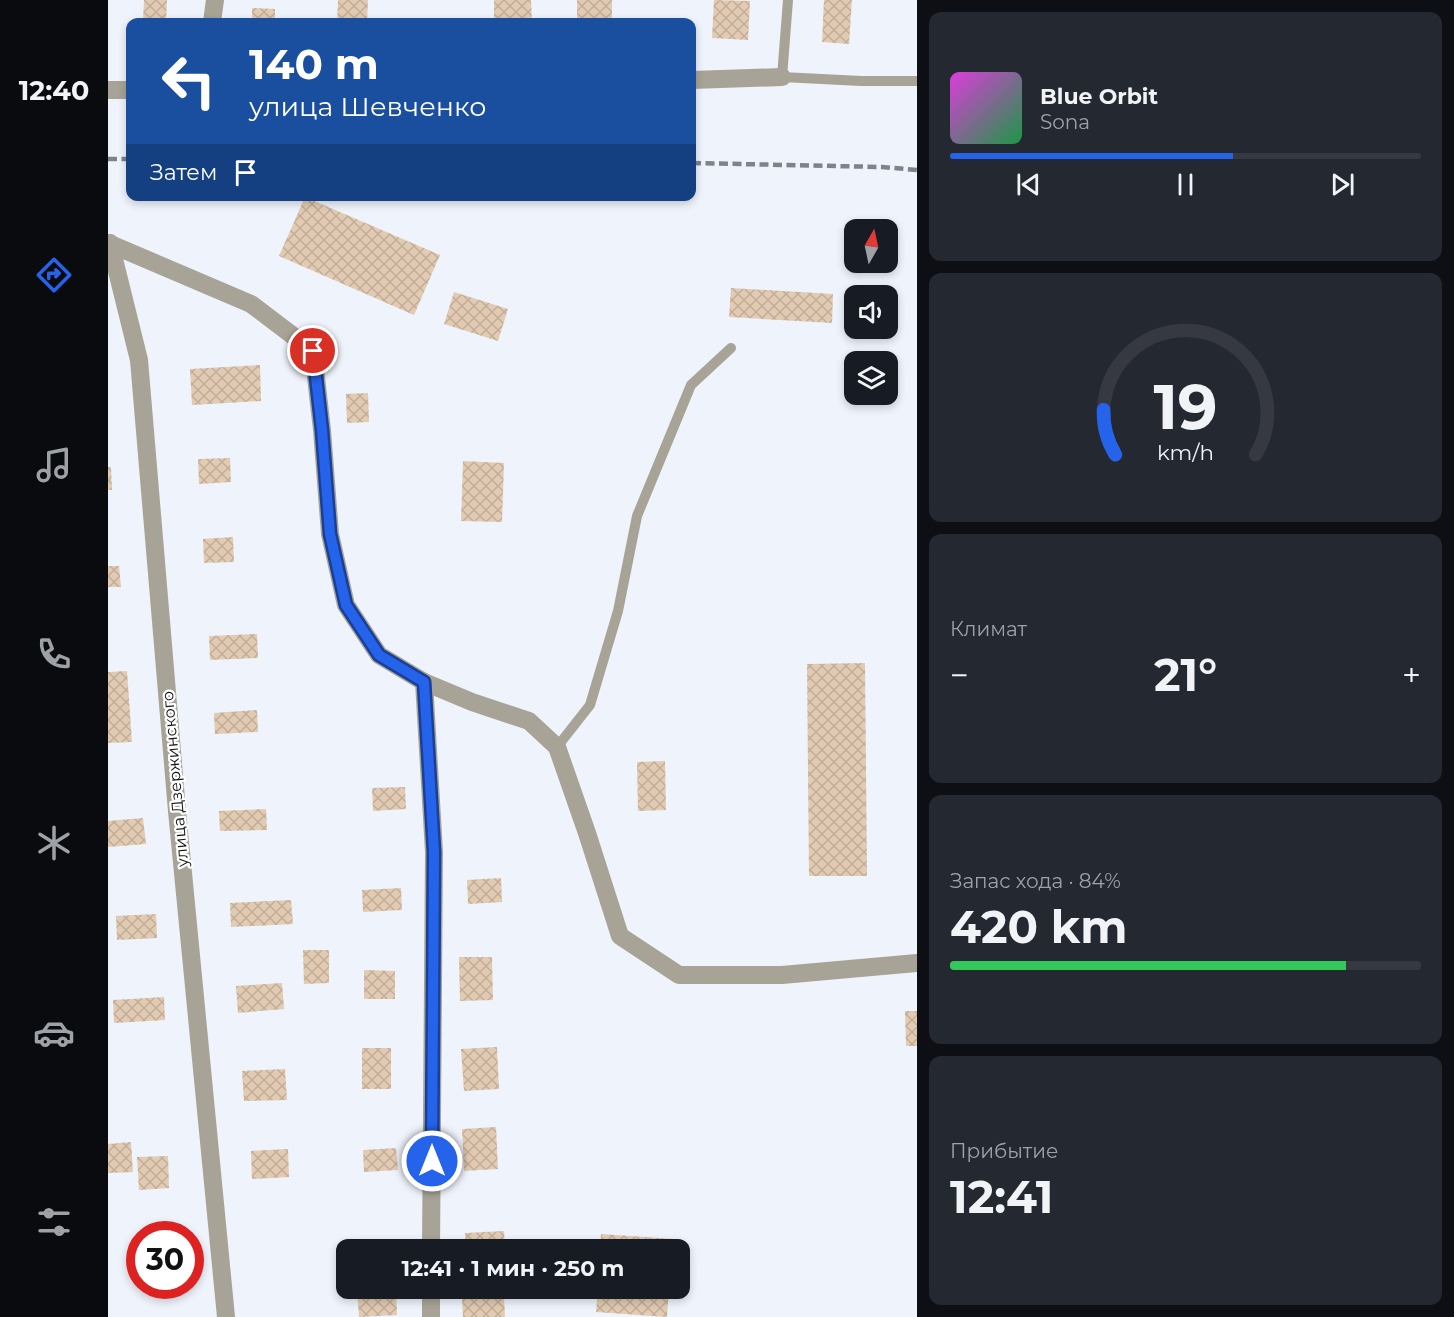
<!DOCTYPE html>
<html lang="ru">
<meta charset="utf-8">
<style>
:root{--surface:#171b24;--page:#242831;--text:#f1f3f6;--muted:#9ea1a6;--line:#363941;--accent:#2563eb}
body{margin:0;font-family:Montserrat,sans-serif;background:var(--page);color:var(--text);height:100vh;display:flex;flex-direction:column;font-size:22px;white-space:nowrap}
*{box-sizing:border-box;margin:0}
p{font-size:20px;color:var(--muted)}
.icon{flex:none;width:33px;height:33px;fill:none;stroke:currentColor;stroke-width:2;stroke-linecap:round;stroke-linejoin:round}
.map{position:relative;flex:1;overflow:hidden}
.sheet{display:flex;flex-direction:column;gap:12px;padding:12px;background:#0d0f14;width:537px}
.sheet>*{flex:none}
.banner{position:absolute;left:18px;top:18px;width:570px;height:183px;border-radius:12px;box-shadow:0 3px 9px #0003;background:#1a4fa0;color:#fff;overflow:hidden}
.needle{width:39px;rotate:9deg}
.tools{position:absolute;left:736px;top:219px;display:grid;gap:12px}
.tools a{display:grid;place-items:center;width:54px;height:54px;border-radius:12px;background:var(--surface);box-shadow:0 3px 9px #0003;font-size:30px}
.speed{position:absolute;left:18px;top:1221px;display:flex;gap:12px;font-size:30px;font-weight:700;text-align:center}
.speed>*{display:grid;place-content:center;width:78px;height:78px;border-radius:50%;background:var(--surface);box-shadow:0 3px 9px #0003;line-height:1}
.speed .limit{border:9px solid #d22;background:#fff;color:#111}
.pin{position:absolute;display:grid;place-items:center;width:51px;height:51px;color:#fff;margin:-26px;border:3px solid #fff;border-radius:50%;box-shadow:0 2px 6px #0007}
.me{position:absolute;width:66px;margin:-33px;rotate:0deg;stroke-linejoin:round;filter:drop-shadow(0 0 4px #0008)}
.turn{display:flex;align-items:center;gap:21px;height:126px;padding:0 24px;font-size:27px}
.turn .icon{width:78px;height:78px;stroke-width:2.5}
.turn b{display:block;font-size:42px;line-height:51px}
.then{display:flex;align-items:center;height:57px;padding:0 24px;background:#0003;gap:12px;font-size:22px}
.big{font-size:45px;font-weight:700;line-height:1.1}
.sheet .widget{flex:1;display:flex;flex-direction:column;justify-content:center;gap:9px;min-width:0;padding:0 21px;border-radius:12px;background:var(--page)}
.sheet .dial{align-items:center;gap:0}
.dial svg{height:156px;overflow:visible;fill:none;stroke:var(--line);stroke-width:7;stroke-linecap:round;text-anchor:middle}
.dial text{fill:var(--text);stroke:none}
.song{display:flex;align-items:center;gap:18px}
.cover{width:72px;height:72px;border-radius:9px;background:linear-gradient(135deg,hsl(300 70% 55%),hsl(140 70% 35%))}
.played{height:6px;border-radius:3px;background:linear-gradient(90deg,var(--accent) 60%,var(--line) 60%)}
.keys{display:flex;justify-content:space-around;direction:ltr}
.heat{display:flex;justify-content:space-between;align-items:center;font-size:33px;direction:ltr}
.charge{height:9px;border-radius:4px;background:linear-gradient(90deg,#34c759 84%,var(--line) 0)}
.trip{position:absolute;left:228px;top:1239px;width:354px;height:60px;border-radius:12px;background:var(--surface);box-shadow:0 3px 9px #0003;font-weight:700;line-height:60px;text-align:center}
main{display:flex;flex:1;min-height:0}
.menu{display:flex;flex-direction:column;width:108px;justify-content:space-around;align-items:center;background:#090b0e;color:var(--muted)}
.menu .icon{width:42px;height:42px}
.menu .current{color:var(--accent)}
.menu b{font-size:27px;color:var(--text)}
.map>svg:first-child{display:block}
.building{fill:url(#building-cross-hatch)}
.lines{fill:none;stroke-linecap:round;stroke-linejoin:round}
.lane{stroke:#a7a396;stroke-width:10}
.street{stroke:#a7a396;stroke-width:18}
.rail{stroke:#7f8287;stroke-width:4.5;stroke-dasharray:9 4.5;stroke-linecap:butt}
.route-casing{stroke:#184099;stroke-width:15}
.route{stroke:#2563eb;stroke-width:10}
.labels{text-anchor:middle;dominant-baseline:central;stroke-width:4.5;stroke-linejoin:round;paint-order:stroke}
.street-label{font-size:16px;fill:#121316;stroke:#fff}
</style>
<main>
<nav class="menu">
<b>12:40</b>
<svg class="icon current" aria-label="directions" viewBox="0 0 24 24"><path d="M12 3l9 9-9 9-9-9zM9 14v-3h6M13 9l2 2-2 2"/></svg>
<svg class="icon" aria-label="music" viewBox="0 0 24 24"><path d="M9 18V5l10-2v13"/><circle cx="6" cy="18" r="3"/><circle cx="16" cy="16" r="3"/></svg>
<svg class="icon" aria-label="phone" viewBox="0 0 24 24"><path d="M5 4h4l2 5-3 2q2 4 5 5l2-3 5 2v4C11 20 4 13 5 4z"/></svg>
<svg class="icon" aria-label="climate" viewBox="0 0 24 24"><path d="M12 3v18M4 7l16 10M4 17L20 7"/></svg>
<svg class="icon" aria-label="car" viewBox="0 0 24 24"><path d="M5 17H2v-5l4-1 3-4h7l3 4 3 1v5h-3M9 17h6M6 11h13"/><circle cx="7" cy="17" r="2"/><circle cx="17" cy="17" r="2"/></svg>
<svg class="icon" aria-label="filters" viewBox="0 0 24 24"><path d="M4 7h16M4 17h16"/><circle cx="9" cy="7" r="2"/><circle cx="15" cy="17" r="2"/></svg>
</nav>
<div class="map">
<svg width="809" height="1317" viewBox="0 0 809 1317">
<defs>
<pattern id="building-cross-hatch" width="8" height="8" patternUnits="userSpaceOnUse" patternTransform="scale(1.5)"><rect width="8" height="8" fill="#e2cbb2"/><path d="M0 0l8 8M0 8l8-8" fill="none" stroke="#c1ad98"/></pattern>
</defs>
<rect width="100%" height="100%" fill="#eff3fb"/>
<g class="building">
<polygon points="36,0 59,0 58,22 35,22"/>
<polygon points="230,0 260,0 259,22 229,22"/>
<polygon points="386,0 423,0 424,22 386,22"/>
<rect x="469" y="0" width="35" height="22"/>
<polygon points="606,0 642,1 640,40 604,38"/>
<polygon points="716,0 744,0 741,44 714,42"/>
<polygon points="144,8 167,9 167,22 144,22"/>
<polygon points="197,197 332,255 306,315 171,256"/>
<polygon points="623,288 725,294 724,323 621,317"/>
<polygon points="346,292 400,309 390,341 336,324"/>
<polygon points="152,365 153,401 84,405 82,369"/>
<polygon points="260,393 261,422 239,423 238,394"/>
<polygon points="122,458 123,482 91,484 90,459"/>
<polygon points="355,461 396,463 394,522 353,521"/>
<polygon points="0,467 3,467 4,490 0,490"/>
<polygon points="125,537 126,562 96,563 95,539"/>
<polygon points="0,566 11,566 13,587 0,587"/>
<polygon points="149,634 150,658 102,660 101,636"/>
<polygon points="757,663 759,876 701,876 699,664"/>
<polygon points="19,671 24,742 0,743 0,672"/>
<polygon points="149,710 150,732 107,734 106,713"/>
<polygon points="557,761 558,810 530,811 529,762"/>
<polygon points="297,787 298,809 265,811 264,788"/>
<polygon points="158,809 159,830 112,831 111,811"/>
<polygon points="35,818 38,844 0,847 0,821"/>
<polygon points="393,878 394,902 360,904 359,880"/>
<polygon points="293,888 294,910 255,912 254,890"/>
<polygon points="183,900 185,924 123,927 122,903"/>
<polygon points="48,914 49,938 9,940 8,916"/>
<polygon points="195,950 221,950 221,983 196,984"/>
<polygon points="351,957 384,957 385,1000 352,1001"/>
<polygon points="256,970 287,971 287,999 256,999"/>
<polygon points="174,983 176,1009 130,1013 128,986"/>
<polygon points="56,997 57,1020 6,1023 5,1000"/>
<polygon points="797,1011 809,1011 809,1046 798,1046"/>
<polygon points="389,1047 391,1089 356,1091 353,1049"/>
<rect x="254" y="1048" width="29" height="41"/>
<polygon points="177,1069 179,1100 136,1101 134,1071"/>
<polygon points="388,1127 390,1169 356,1171 354,1129"/>
<polygon points="23,1142 25,1172 0,1173 0,1144"/>
<polygon points="288,1148 290,1170 256,1172 255,1150"/>
<polygon points="180,1149 181,1177 144,1179 143,1151"/>
<polygon points="60,1156 61,1188 31,1190 29,1157"/>
<polygon points="396,1231 397,1250 358,1250 357,1233"/>
<polygon points="493,1234 565,1239 564,1250 492,1250"/>
<polygon points="249,1288 288,1288 289,1315 251,1317"/>
<polygon points="490,1288 561,1288 559,1317 488,1312"/>
<polygon points="396,1297 397,1317 355,1317 354,1299"/>
</g>
<g class="lines">
<g class="lane">
<polyline points="680,0 674,77 753,81 809,81"/>
<polyline points="449,747 482,705 510,611 529,516 583,385 623,348"/>
</g>
<g class="street">
<polyline points="104,22 107,0"/>
<polyline points="584,80 674,77"/>
<polyline points="0,90 22,90"/>
<polyline points="0,243 143,304 205,351 214,430 222,534 238,605 271,655 316,682 326,852 323,1250"/>
<polyline points="2,243 31,360 69,811 118,1317"/>
<polyline points="316,682 364,702 421,721 449,747 479,833 512,936 571,975 674,975 809,963"/>
<polyline points="323,1317 323,1288"/>
</g>
<g class="rail">
<polyline points="0,159 22,159"/>
<polyline points="584,163 774,167 809,170"/>
</g>
</g>
<g class="lines">
<g class="route-casing">
<polyline id="route" points="205,351 214,430 222,534 238,605 271,655 316,682 326,852 324,1161"/>
</g>
<use href="#route" class="route"/>
</g>
<g class="labels">
<g class="street-label">
<text transform="translate(67 779) rotate(-95)">улица Дзержинского</text>
</g>
</g>
</svg>
<div class="tools">
<a><svg class="needle" viewBox="-14 -14 28 28"><path d="M0-13l5 13h-10z" fill="#e53935"/><path d="M0 13l5-13h-10z" fill="#9ea1a6"/></svg></a>
<a><svg class="icon" aria-label="sound" viewBox="0 0 24 24"><path d="M4 9h4l5-4v14l-5-4H4zM17 9q2 3 0 6"/></svg></a>
<a><svg class="icon" aria-label="layers" viewBox="0 0 24 24"><path d="M12 4l9 5-9 5-9-5zM3 14l9 5 9-5"/></svg></a>
</div>
<div class="speed"><div class="limit">30</div></div>
<div class="pin" style="left:205px;top:351px;background:#d93025"><svg class="icon" aria-label="arrive" viewBox="0 0 24 24"><path d="M6 21V4h12l-3 4 3 4H6"/></svg></div>
<svg class="me" style="left:324px;top:1161px" viewBox="-20 -20 40 40"><circle r="17" fill="#2563eb" stroke="#fff" stroke-width="3"/><path d="M0-11L8 9 0 5-8 9z" fill="#fff"/></svg>
<div class="trip">12:41 · 1 мин · 250 m</div>
<div class="banner">
<div class="turn"><svg class="icon" aria-label="left" viewBox="0 0 24 24"><path d="M17 20v-9H6M10 6l-5 5 5 5"/></svg><div><b>140 m</b>улица Шевченко</div></div>
<div class="then">Затем<svg class="icon" aria-label="arrive" viewBox="0 0 24 24"><path d="M6 21V4h12l-3 4 3 4H6"/></svg></div>
</div>
</div>
<section class="sheet">
<div class="widget">
<div class="song"><i class="cover"></i><div><b>Blue Orbit</b><p>Sona</p></div></div>
<div class="played"></div>
<div class="keys"><svg class="icon" aria-label="previous" viewBox="0 0 24 24"><path d="M18 5L8 12l10 7zM5 5v14"/></svg><svg class="icon" aria-label="pause" viewBox="0 0 24 24"><path d="M8 5v14M16 5v14"/></svg><svg class="icon" aria-label="next" viewBox="0 0 24 24"><path d="M6 5l10 7-10 7zM19 5v14"/></svg></div>
</div>
<div class="widget dial"><svg viewBox="0 0 100 80">
<path d="M14 69A42 42 0 1 1 86 69"/>
<path d="M14 69A42 42 0 0 1 8 46" stroke="#2563eb"/>
<text x="50" y="56" font-size="32" font-weight="700">19</text>
<text x="50" y="72" font-size="11">km/h</text>
</svg></div>
<div class="widget"><p>Климат</p>
<div class="heat"><a>−</a><b class="big">21°</b><a>+</a></div>
</div>
<div class="widget"><p>Запас хода · 84%</p><b class="big">420 km</b><div class="charge"></div></div>
<div class="widget"><p>Прибытие</p><b class="big">12:41</b></div>
</section>
</main>
